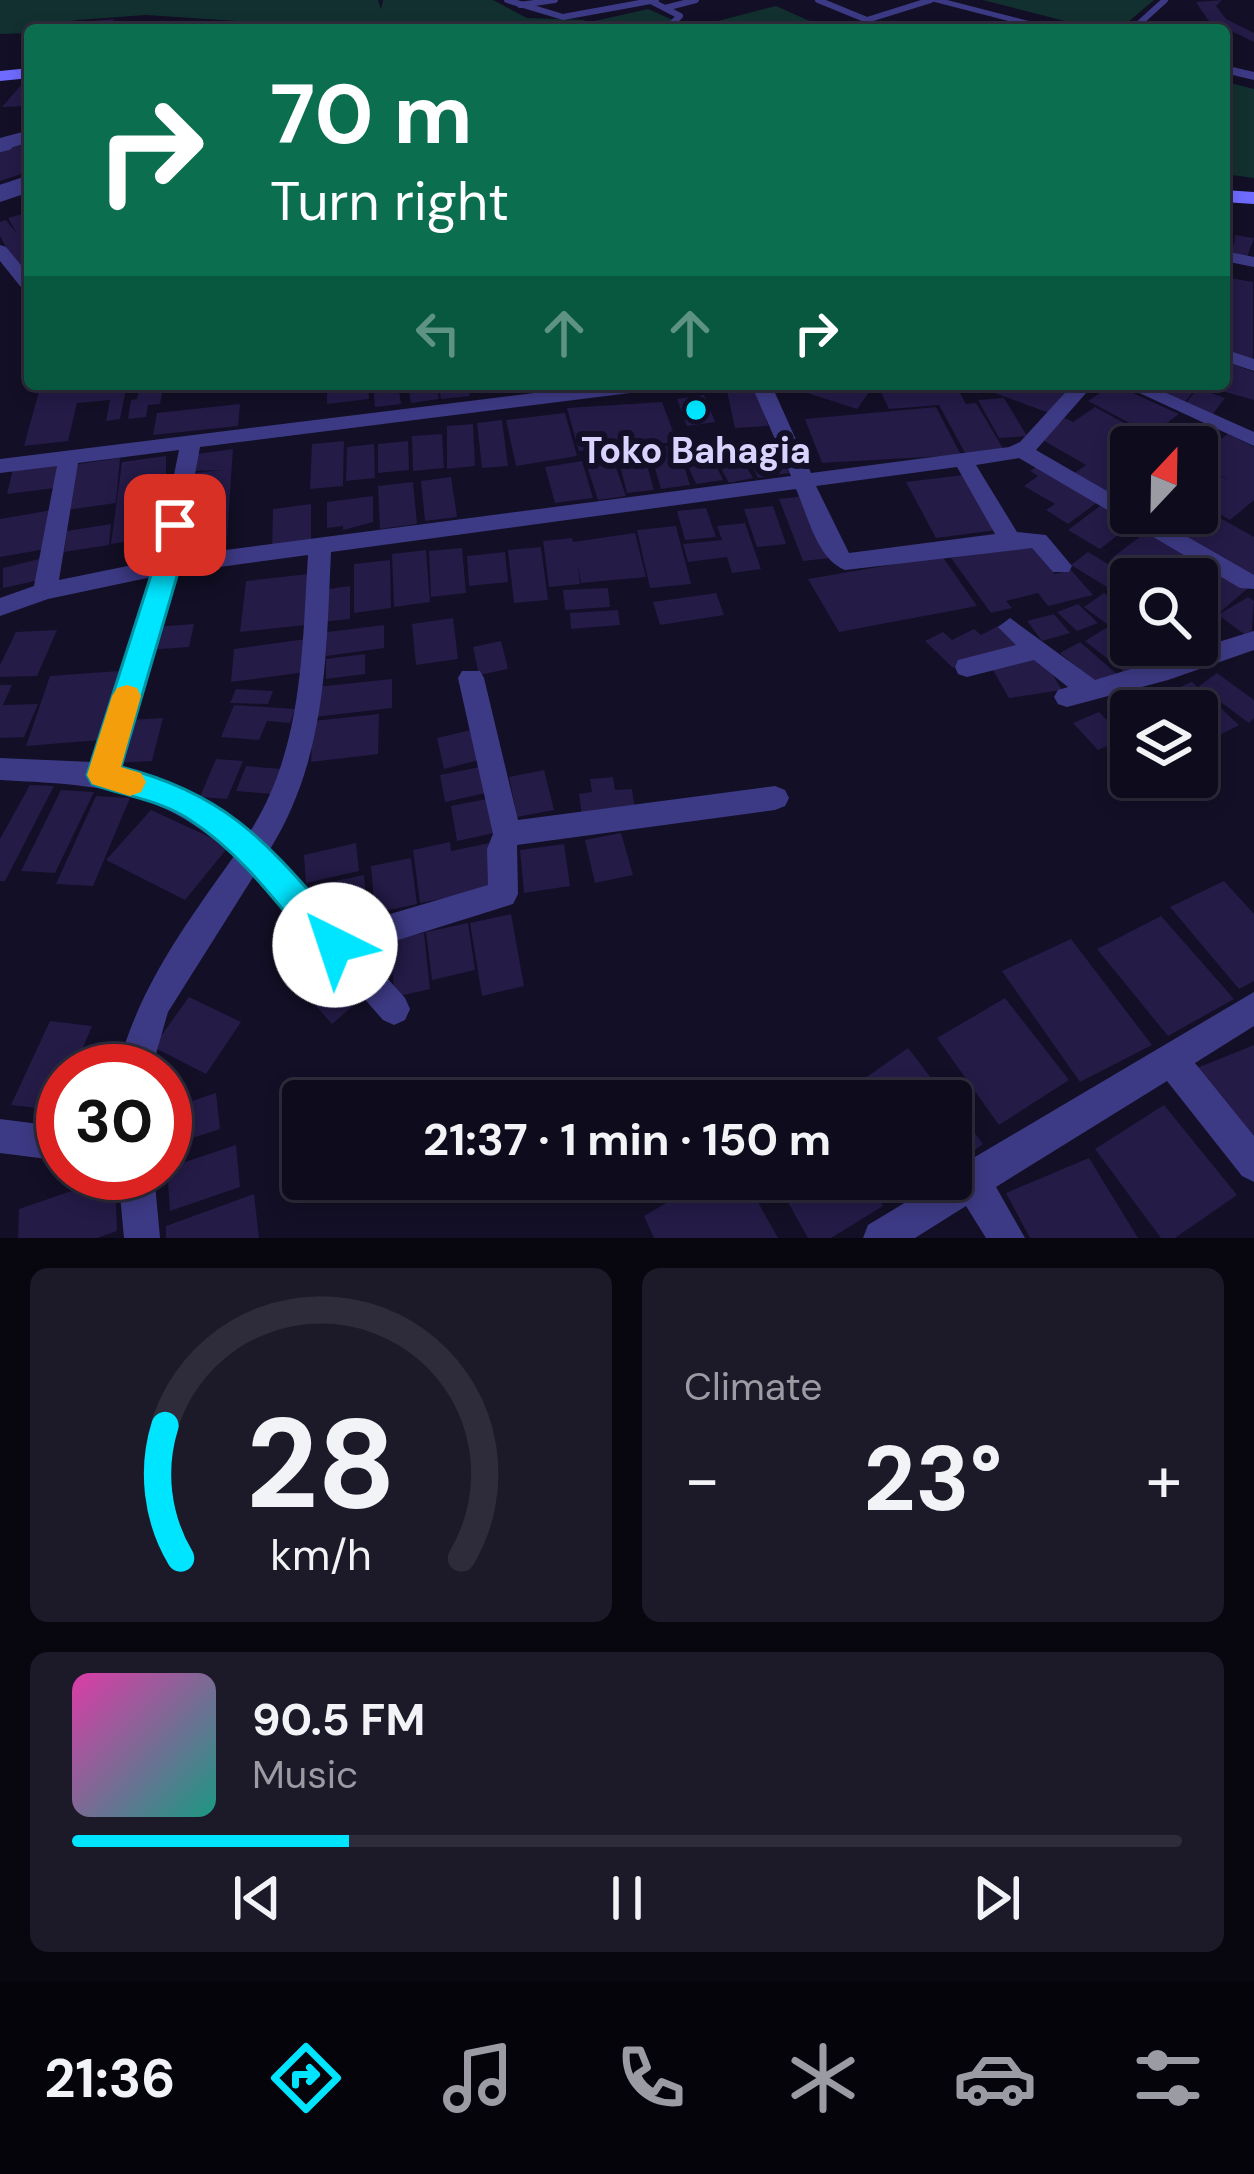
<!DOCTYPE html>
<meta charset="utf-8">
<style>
:root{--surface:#0e0b1c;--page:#1c1929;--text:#f1f3f6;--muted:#9b9ba3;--line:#2e2b3b;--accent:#00e5ff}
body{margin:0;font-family:"DM Sans",sans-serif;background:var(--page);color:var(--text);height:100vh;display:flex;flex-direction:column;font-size:45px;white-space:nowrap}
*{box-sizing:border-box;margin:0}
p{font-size:39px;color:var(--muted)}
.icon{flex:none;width:66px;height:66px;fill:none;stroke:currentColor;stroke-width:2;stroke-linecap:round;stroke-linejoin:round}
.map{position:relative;height:1238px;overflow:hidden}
.panel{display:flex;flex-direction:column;gap:30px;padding:30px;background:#08060f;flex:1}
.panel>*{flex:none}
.guide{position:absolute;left:24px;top:24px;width:1206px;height:366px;border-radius:12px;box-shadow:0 6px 18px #0003,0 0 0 3px var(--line);background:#0b6e4f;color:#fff;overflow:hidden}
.needle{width:78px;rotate:22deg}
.fabs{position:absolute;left:1110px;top:426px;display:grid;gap:24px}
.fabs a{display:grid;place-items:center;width:108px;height:108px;border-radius:12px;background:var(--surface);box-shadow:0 6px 18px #0003,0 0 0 3px var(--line);font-size:60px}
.speed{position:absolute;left:36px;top:1044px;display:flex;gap:24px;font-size:60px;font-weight:700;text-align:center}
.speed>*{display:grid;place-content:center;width:156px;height:156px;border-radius:50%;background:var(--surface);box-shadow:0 6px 18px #0003,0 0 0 3px var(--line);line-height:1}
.speed .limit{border:18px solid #d22;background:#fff;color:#111}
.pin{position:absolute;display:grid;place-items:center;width:102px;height:102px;color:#fff;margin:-51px;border-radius:24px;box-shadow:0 6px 18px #0006}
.me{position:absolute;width:132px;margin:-66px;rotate:319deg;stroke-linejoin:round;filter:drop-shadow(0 0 9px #0008)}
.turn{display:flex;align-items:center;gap:42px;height:252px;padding:0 48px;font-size:54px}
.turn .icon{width:156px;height:156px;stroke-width:2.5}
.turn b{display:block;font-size:84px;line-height:102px}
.lanes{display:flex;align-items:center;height:114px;padding:0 48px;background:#0003;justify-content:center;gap:60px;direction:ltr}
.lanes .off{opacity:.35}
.big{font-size:90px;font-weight:700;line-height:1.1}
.panel .widget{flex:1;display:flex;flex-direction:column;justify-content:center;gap:18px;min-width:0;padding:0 42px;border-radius:18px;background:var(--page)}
.panel .dial{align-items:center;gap:0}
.dial svg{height:312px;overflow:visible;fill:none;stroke:var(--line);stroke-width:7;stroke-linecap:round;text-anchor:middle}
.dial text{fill:var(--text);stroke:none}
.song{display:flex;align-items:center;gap:36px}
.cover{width:144px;height:144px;border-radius:18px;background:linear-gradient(135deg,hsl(320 70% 55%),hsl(170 70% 35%))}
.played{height:12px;border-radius:6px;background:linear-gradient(90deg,var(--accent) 25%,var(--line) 25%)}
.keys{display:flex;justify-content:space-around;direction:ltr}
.heat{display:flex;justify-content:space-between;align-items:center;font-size:66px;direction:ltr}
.panel .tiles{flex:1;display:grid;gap:30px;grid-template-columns:1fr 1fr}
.widget:last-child{grid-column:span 2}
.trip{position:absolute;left:282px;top:1080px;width:690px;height:120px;border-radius:12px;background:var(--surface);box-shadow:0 6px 18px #0003,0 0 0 3px var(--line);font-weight:700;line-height:120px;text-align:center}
.menu{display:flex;height:192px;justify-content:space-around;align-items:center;background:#06040b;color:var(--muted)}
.menu .icon{width:84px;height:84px}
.menu .current{color:var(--accent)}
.menu b{font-size:54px;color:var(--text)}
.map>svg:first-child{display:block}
.green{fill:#12302f}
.building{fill:#241b47}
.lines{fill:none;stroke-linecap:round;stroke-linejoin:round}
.service-far1{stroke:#3d3a85;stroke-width:6}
.service{stroke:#3d3a85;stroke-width:8}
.minor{fill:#3d3a85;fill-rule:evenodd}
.secondary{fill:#6f6bff;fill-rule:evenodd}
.route{fill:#00e5ff;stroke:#0095a6;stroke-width:3}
.slow{fill:#f59e0b}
.poi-dot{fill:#00e5ff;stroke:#130f26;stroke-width:4.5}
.labels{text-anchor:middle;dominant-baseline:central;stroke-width:12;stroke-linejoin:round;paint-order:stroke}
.poi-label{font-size:36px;font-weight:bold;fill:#d9d4ff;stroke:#130f26}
</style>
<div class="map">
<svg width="1254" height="1238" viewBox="0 0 1254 1238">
<rect width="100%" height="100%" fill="#130f26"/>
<g class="green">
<polygon points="0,0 378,0 381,9 383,0 493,0 527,18 585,20 574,30 258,30 269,23 146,15 77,20 41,26 30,33 0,34"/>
<polygon points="983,0 1154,0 1121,28 1100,30"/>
<polygon points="776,6 830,30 577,30 586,23 648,9 691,28"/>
<polygon points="1230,83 1254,89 1254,178 1224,174 1224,90"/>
</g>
<g class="building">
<polygon points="1222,0 1216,6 1226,19 1254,33 1254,42 1208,20 1196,2"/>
<polygon points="114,19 109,30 57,30 60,24"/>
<polygon points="23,83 30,83 28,106 2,107"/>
<polygon points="30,142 30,171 0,181 0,151"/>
<polygon points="30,212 30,274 22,277 0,236 0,222 6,220 17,234 8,218"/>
<polygon points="1235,235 1254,238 1247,257 1224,252 1224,243 1234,245"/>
<polygon points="1224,277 1253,282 1253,359 1226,354"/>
<polygon points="1224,361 1254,372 1254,400 1197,384 1224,384"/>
<polygon points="41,384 127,384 120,419 106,421 110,400 77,403 68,441 24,446"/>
<polygon points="327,384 368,384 369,399 327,404"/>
<polygon points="373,384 398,384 401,404 375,407"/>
<polygon points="408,384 436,384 439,399 411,403"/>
<polygon points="438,384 467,384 470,396 441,399"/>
<polygon points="799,384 875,384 857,409 795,389"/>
<polygon points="955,384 966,404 976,403 1004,450 965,453 939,405 889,409 879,388"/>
<polygon points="984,384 1071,384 1049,413 981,388"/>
<polygon points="1113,384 1179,414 1164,425 1187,436 1192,433 1214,444 1228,434 1254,447 1254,500 1230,520 1197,502 1197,465 1232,482 1197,463 1197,447 1136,447 1152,435 1088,401"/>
<polygon points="1145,384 1189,384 1197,387 1184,403"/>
<polygon points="163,388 160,404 148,405 146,417 128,419 131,400 137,399 139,390"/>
<polygon points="1198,388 1225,398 1212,415 1185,404"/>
<polygon points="758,390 768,426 735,428 727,391"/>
<polygon points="704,395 715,422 687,426 677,399"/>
<polygon points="1004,398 1027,436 999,438 978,400"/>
<polygon points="662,402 677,442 579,451 567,408"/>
<polygon points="240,404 238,426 153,435 157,413"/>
<polygon points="936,407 961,455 822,463 805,419"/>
<polygon points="1095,407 1137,430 1115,445 1131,451 1131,477 1123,472 1118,476 1131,483 1128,506 1072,475 1086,465 1039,438 1065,418 1073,422"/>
<polygon points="565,413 577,456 516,466 506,420"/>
<polygon points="502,420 508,466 482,468 477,423"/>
<polygon points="473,424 475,466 447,469 447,426"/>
<polygon points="442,434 444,468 413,471 412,436"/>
<polygon points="773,440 789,473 758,478 742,445"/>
<polygon points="344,441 343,486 310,489 312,444"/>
<polygon points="408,441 409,470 378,473 378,444"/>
<polygon points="374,444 375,478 346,481 347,447"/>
<polygon points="677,445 690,485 661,489 649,448"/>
<polygon points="736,448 753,478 729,483 713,453"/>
<polygon points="233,449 226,554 183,559 193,473 223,470 195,471 197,454"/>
<polygon points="643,451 654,490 627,493 617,454"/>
<polygon points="709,451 723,480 696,484 683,455"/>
<polygon points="166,456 166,535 111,544 122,462"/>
<polygon points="120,458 116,503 66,510 72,465"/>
<polygon points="613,459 626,496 598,500 586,463"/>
<polygon points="582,461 593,498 555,503 545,467"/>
<polygon points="61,463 55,488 7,494 13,469"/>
<polygon points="1039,465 1099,501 1068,524 1046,510 1055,504 1024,486 1038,476 1030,471"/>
<polygon points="963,475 997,530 936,538 906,482"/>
<polygon points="451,477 457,517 425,521 421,481"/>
<polygon points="413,482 417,524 380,529 378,486"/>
<polygon points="373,496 373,522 343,530 343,526 327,528 327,502"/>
<polygon points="806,496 831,558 803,561 779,499"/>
<polygon points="1104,503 1136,521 1100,549 1068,530"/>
<polygon points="311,504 311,546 272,552 273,509"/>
<polygon points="1197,505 1254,537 1254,580 1140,513 1197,513"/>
<polygon points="773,506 786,544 757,547 744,509"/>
<polygon points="706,508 716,537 685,540 677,511"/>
<polygon points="52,510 46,549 0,557 0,519"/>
<polygon points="745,523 761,569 732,573 727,557 688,562 683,544 722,540 717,526"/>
<polygon points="111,524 109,545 64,552 67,531"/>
<polygon points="676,526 691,584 650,588 637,530"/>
<polygon points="1149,530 1248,588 1211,620 1197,611 1197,579 1146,579 1113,557"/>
<polygon points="635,533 646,577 581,583 578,564 580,584 549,587 543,541 572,538 573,542"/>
<polygon points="162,540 160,560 131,564 133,544"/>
<polygon points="1032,545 1055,574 1071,570 1093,595 1048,606 1038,593 1006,601 1012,608 991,613 951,558"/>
<polygon points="541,547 548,600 514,603 508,550"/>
<polygon points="462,548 466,593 431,597 429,551"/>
<polygon points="426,550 430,602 394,607 392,554"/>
<polygon points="505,552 508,582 469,586 467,556"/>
<polygon points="1088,552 1110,565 1124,573 1107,587 1071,565"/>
<polygon points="942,556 977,606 839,632 808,579"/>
<polygon points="39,559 39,580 3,588 3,568"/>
<polygon points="390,560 391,608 354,613 354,564"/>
<polygon points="309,574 306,625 240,632 246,581"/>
<polygon points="350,586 350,619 321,622 322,590"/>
<polygon points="608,588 610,607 565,610 563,590"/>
<polygon points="716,593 724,615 660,625 653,602"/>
<polygon points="1104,593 1131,612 1131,642 1084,607"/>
<polygon points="1248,597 1254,601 1251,639 1218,615"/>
<polygon points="1078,604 1098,623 1077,631 1057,612"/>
<polygon points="618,610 620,625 571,629 570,613"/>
<polygon points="1054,614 1070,633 1042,641 1027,621"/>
<polygon points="453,618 458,659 416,665 412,624"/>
<polygon points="194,624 189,647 147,650 154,627"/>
<polygon points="384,625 384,648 326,656 327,632"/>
<polygon points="1000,625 1022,645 953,668 925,641 943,632 952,640 974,629 981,635"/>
<polygon points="1106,628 1153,665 1132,678 1085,641"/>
<polygon points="57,630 37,676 0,677 0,665 16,632"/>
<polygon points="306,639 306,672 231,682 234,649"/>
<polygon points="501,641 508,669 479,675 473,647"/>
<polygon points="1080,642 1118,675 1099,686 1060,653"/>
<polygon points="1136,645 1178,645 1188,652 1167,667"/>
<polygon points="365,654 365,674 326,679 326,659"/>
<polygon points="1042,657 1062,690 1009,698 990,665"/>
<polygon points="119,671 100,740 26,746 50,676"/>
<polygon points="1217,673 1254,700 1254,718 1249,723 1199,686"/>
<polygon points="392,679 392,708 314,717 316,687"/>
<polygon points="1191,682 1192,682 1239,725 1214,738 1197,721 1197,711 1186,711 1168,693"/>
<polygon points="0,685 12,685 3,705 38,704 24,737 0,738"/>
<polygon points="236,689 273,691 268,704 230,703"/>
<polygon points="1153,694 1174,711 1131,708"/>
<polygon points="234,705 295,709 290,723 267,721 259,740 221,737"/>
<polygon points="1099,712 1124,738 1098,750 1073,723"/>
<polygon points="379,714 378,754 311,762 313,721"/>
<polygon points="163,718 152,761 115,763 129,720"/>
<polygon points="471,730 479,760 444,769 437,738"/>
<polygon points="216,759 243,761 227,799 200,797"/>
<polygon points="246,766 281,769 272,794 236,791"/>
<polygon points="485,766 490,792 445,802 440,775"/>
<polygon points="544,770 554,810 517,817 509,777"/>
<polygon points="613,777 615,790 632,789 635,811 582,816 579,794 592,792 590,779"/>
<polygon points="30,785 54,786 5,881 0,881 0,839"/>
<polygon points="61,790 94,792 55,873 21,871"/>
<polygon points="96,796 130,798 93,886 56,884"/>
<polygon points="492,798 499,832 457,841 451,806"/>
<polygon points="151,810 229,846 185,900 106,860"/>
<polygon points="621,833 633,875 595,883 585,840"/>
<polygon points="450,842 451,851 490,843 498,887 420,903 413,850"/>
<polygon points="356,843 359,871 306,883 304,855"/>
<polygon points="564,844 570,886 524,893 520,850"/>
<polygon points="411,858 417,904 375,913 371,866"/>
<polygon points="364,875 367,906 332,914 330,882"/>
<polygon points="1224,881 1254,914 1254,981 1239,989 1170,907"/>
<polygon points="511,914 524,986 482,996 470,923"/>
<polygon points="1161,916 1234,999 1168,1036 1097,949"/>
<polygon points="468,923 475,970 432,980 426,932"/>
<polygon points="424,933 430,989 395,997 389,940"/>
<polygon points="1071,939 1152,1045 1080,1082 1002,971"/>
<polygon points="330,963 361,999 332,1024 300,988"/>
<polygon points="189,997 241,1022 206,1074 153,1047"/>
<polygon points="1005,998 1069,1080 999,1125 937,1038"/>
<polygon points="50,1021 92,1026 73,1071 63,1071 63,1093 55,1110 11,1105"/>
<polygon points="1254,1045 1254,1159 1192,1070"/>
<polygon points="908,1048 949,1101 850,1101 844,1093"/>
<polygon points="216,1093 220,1129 165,1147 165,1110"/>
<polygon points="951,1103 983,1144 951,1168"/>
<polygon points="1164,1105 1237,1195 1175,1238 1161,1238 1095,1149"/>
<polygon points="236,1145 240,1187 170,1211 167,1168"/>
<polygon points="1089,1158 1138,1238 1030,1238 1006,1193"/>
<polygon points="115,1176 117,1231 97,1238 18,1238 19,1209"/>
<polygon points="707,1179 745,1179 778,1238 654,1238 644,1216"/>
<polygon points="775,1179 867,1179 883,1206 831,1238 808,1238"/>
<polygon points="254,1194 259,1238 166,1238 166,1226"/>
</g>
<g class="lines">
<g class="service-far1">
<polyline points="507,0 563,17 656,0"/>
<polyline points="818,0 867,20 931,0"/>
<polyline points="651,1 680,16 665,30"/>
<polyline points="520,5 555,0"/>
<polyline points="665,8 696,0"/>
<polyline points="209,30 218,24"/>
<polyline points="1132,30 1165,0"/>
<polyline points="0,148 30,139"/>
</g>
<g class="service">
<polyline points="0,148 8,146"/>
<polyline points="0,189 30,179"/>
</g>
<g class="minor">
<polygon points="927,0 947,0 1064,30 1043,30"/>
<polygon points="1224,65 1254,72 1254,80 1224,73"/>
<polygon points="30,130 30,139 0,147 0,138"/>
<polygon points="30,182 30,192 0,202 0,192"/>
<polygon points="0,245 6,247 30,276 30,292 24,291 0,261"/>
<polygon points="1224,251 1254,257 1254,267 1224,261"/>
<polygon points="1224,349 1254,359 1254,371 1224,361"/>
<path d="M607 384H664L654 390 200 447 180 556 791 476 751 384H771L811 473 1009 447 1020 442 1073 384H1094L1036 450 1131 505V513H1146L1254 575V589L1240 588 1019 458 976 465 1017 532 1046 535 1072 566 1069 572H1053L1032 548 845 570C817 559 808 516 796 489L331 552C326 657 327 758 269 851L343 928 488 885 487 849 493 834 458 678 462 671H480L484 678 518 820 775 786 785 790 789 798 785 806 775 810 517 845 518 894 513 904 363 951 405 998 410 1009 405 1020 394 1025 383 1020 255 874 168 1012 151 1071H117C138 988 186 924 234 856 157 787 98 785 0 780V758L93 762 152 577 48 599 0 616V598L34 586 57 466 0 473V459ZM179 450 157 560 59 580 78 463ZM957 467 995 534 849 553 816 486ZM308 555C302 651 303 750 249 833 211 800 167 780 119 768L176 573Z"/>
<polygon points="1120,384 1146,384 1254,432 1254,446"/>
<polygon points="1010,618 1095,680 1254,631 1254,650 1168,680 1067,707 1058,704 1054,697 1058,690 1068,687 1034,660 967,677 958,674 955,667 958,660 1016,645 998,627"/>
<polygon points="1254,992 1254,1026 1195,1063 1254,1136 1254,1182 1242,1176 1167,1081 996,1187 1025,1238 986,1238 966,1206 915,1238 863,1238 868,1225 944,1179 951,1179 958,1167"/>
<polygon points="0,1119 63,1127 63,1161 0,1153"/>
<polygon points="118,1173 154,1173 160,1238 124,1238"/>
</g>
<g class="secondary">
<polygon points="30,68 30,78 0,81 0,71"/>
<polygon points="1224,190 1254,192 1254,204 1224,202"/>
</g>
</g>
<path class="route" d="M175 516 187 525 180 566 121 767C235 796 272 850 347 934L352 945 347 957 335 962 322 957C282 910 243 854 190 820 161 800 124 796 92 784L87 775 154 566 162 525Z"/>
<polygon class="slow" points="127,685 137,688 141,696 121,767 141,773 146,782 141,792 130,796 92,784 87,775 112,696 117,688"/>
<circle class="poi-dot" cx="696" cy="410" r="12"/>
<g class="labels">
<g class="poi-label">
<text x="696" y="450">Toko Bahagia</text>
</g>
</g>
</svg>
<div class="fabs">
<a><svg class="needle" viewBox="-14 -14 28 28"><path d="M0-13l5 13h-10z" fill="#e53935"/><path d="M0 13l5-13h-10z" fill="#9b9ba3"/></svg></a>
<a><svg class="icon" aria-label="search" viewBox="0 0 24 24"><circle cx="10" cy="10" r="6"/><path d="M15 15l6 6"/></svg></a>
<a><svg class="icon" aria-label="layers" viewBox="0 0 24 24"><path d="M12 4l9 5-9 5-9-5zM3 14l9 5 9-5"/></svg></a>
</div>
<div class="speed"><div class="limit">30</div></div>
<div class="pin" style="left:175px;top:525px;background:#d93025"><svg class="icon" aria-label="arrive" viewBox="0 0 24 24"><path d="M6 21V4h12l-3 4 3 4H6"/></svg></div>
<svg class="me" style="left:335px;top:945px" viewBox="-20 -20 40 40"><circle r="19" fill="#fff"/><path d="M0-13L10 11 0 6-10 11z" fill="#00e5ff"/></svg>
<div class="trip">21:37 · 1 min · 150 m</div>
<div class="guide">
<div class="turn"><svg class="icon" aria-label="right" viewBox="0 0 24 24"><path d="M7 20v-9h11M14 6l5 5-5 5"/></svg><div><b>70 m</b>Turn right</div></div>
<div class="lanes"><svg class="icon off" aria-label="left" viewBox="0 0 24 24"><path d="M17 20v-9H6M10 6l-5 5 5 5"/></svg><svg class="icon off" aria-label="ahead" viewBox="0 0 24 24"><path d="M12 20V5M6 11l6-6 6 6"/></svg><svg class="icon off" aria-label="ahead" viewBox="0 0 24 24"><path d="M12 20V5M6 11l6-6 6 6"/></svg><svg class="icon" aria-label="right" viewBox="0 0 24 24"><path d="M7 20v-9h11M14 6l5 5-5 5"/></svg></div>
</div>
</div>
<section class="panel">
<div class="tiles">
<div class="widget dial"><svg viewBox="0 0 100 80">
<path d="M14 69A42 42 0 1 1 86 69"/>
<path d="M14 69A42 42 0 0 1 10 35" stroke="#00e5ff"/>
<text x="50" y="56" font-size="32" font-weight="700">28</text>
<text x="50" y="72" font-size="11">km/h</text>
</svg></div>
<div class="widget"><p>Climate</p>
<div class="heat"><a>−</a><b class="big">23°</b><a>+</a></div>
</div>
<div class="widget">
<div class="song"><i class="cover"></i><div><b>90.5 FM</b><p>Music</p></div></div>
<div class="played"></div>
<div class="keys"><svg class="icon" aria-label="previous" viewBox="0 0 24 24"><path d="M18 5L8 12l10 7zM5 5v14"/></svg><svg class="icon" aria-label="pause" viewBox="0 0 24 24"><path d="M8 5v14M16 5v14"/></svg><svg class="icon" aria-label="next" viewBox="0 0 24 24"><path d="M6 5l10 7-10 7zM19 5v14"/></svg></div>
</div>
</div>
</section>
<nav class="menu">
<b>21:36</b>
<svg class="icon current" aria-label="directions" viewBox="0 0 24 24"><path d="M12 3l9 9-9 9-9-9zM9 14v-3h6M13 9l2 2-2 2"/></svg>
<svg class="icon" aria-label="music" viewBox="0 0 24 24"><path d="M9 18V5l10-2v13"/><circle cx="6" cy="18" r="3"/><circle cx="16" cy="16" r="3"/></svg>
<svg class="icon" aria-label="phone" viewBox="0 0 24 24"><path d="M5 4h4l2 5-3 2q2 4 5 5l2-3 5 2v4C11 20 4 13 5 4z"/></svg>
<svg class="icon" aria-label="climate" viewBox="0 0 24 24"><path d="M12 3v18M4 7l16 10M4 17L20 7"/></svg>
<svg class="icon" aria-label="car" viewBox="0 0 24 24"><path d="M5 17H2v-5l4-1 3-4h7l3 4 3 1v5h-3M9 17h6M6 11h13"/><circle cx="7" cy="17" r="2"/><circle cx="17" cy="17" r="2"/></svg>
<svg class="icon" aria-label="filters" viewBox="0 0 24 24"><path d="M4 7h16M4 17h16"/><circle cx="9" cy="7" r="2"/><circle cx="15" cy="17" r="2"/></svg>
</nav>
